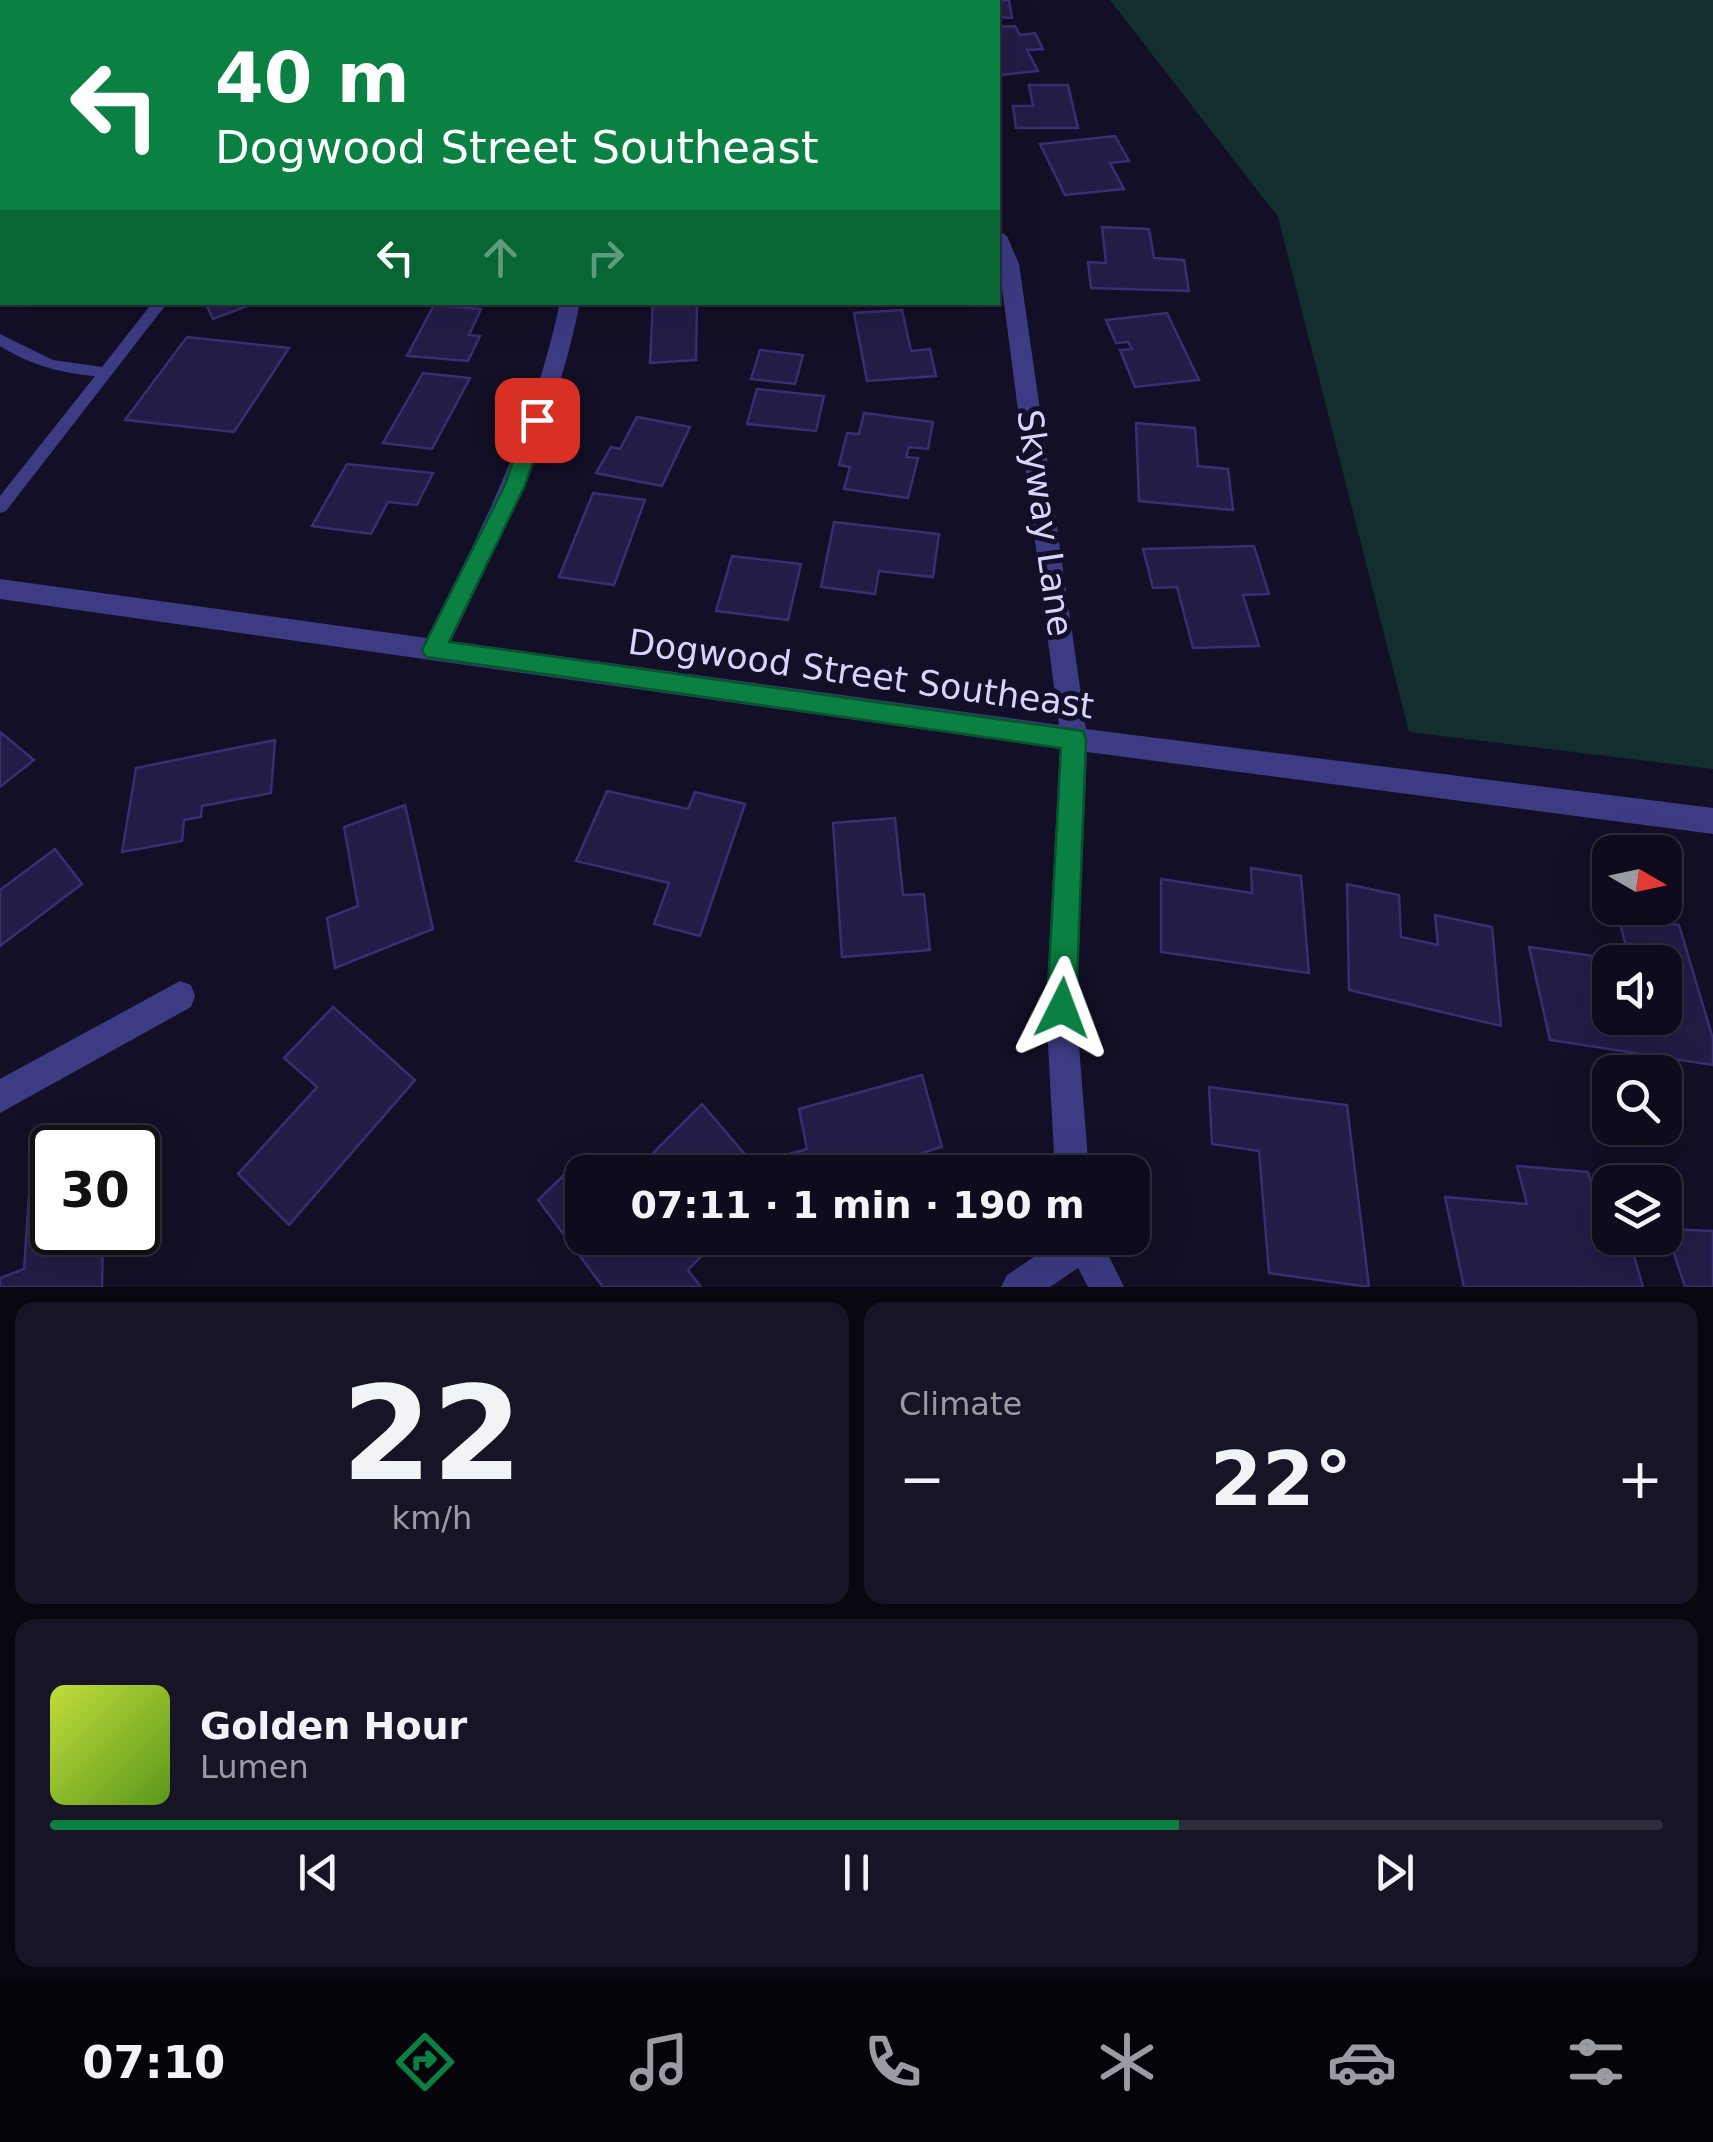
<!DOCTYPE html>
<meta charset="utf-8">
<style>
:root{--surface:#0e0b1c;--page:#171425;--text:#f1f3f6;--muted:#9b9ba3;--line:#2e2b3b;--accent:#0b8043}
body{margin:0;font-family:"DejaVu Sans",sans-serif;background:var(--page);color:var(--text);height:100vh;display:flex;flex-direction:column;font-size:38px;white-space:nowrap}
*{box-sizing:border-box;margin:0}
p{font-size:32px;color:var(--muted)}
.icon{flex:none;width:55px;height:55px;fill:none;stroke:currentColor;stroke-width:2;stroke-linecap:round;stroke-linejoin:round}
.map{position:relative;height:1287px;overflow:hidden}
.drawer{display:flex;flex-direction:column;gap:15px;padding:15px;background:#08060f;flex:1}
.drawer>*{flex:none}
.guide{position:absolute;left:0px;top:0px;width:1000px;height:305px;box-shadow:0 10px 40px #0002,0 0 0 2px var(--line);background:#0b8043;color:#fff;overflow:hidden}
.needle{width:65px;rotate:99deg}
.buttons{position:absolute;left:1592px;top:835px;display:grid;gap:20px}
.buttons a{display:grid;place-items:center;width:90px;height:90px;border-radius:20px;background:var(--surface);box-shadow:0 10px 40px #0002,0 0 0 2px var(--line);font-size:50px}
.speed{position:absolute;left:30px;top:1125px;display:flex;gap:20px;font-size:50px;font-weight:700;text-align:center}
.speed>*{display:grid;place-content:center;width:130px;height:130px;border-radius:50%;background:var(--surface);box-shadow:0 10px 40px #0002,0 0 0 2px var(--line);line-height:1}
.speed .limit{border:5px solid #111;border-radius:15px;background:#fff;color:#111}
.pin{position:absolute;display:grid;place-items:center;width:85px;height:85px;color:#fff;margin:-42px;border-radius:20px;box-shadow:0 5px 15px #0006}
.me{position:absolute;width:110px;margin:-55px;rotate:3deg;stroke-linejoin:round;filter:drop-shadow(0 0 8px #0008)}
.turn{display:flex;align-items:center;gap:35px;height:210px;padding:0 50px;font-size:45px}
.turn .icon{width:130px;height:130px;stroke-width:2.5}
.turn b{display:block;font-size:70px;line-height:85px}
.lanes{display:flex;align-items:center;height:95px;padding:0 50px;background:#0003;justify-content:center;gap:50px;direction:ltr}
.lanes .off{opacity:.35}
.big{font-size:75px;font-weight:700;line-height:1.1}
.drawer .tile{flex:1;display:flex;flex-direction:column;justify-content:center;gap:15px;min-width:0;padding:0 35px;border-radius:20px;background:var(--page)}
.drawer .dial{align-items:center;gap:0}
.dial b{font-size:130px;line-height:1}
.song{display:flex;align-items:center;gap:30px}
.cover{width:120px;height:120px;border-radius:15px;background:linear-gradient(135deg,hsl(70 70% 55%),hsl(90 70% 35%))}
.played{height:10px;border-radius:5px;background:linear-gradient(90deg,var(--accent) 70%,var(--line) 70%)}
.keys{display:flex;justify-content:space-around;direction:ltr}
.heat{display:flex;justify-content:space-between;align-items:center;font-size:55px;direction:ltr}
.drawer .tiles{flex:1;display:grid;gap:15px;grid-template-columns:1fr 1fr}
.tile:last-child{grid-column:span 2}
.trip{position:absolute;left:565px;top:1155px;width:585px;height:100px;border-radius:20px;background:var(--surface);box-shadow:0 10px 40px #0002,0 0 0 2px var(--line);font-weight:700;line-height:100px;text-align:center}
.tabs{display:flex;height:160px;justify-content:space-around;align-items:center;background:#06040b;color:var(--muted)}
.tabs .icon{width:70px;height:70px}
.tabs .active{color:var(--accent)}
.tabs b{font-size:45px;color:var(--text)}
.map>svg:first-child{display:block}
.green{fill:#122f2e}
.building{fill:#231c46;stroke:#392e72;stroke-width:2.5;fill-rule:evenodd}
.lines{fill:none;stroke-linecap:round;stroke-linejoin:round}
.service{fill:#3c3b84;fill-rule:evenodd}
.minor{fill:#3c3b84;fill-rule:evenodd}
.route{fill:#0b8043;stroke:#07532c;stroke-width:2.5}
.labels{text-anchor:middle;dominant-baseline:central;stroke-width:10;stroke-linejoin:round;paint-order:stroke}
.street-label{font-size:35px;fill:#d8d4fe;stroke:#120f26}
</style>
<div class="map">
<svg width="1713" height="1287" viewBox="0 0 1713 1287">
<rect width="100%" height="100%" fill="#120f26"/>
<polygon class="green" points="1110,0 1713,0 1713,769 1409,732 1278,217"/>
<g class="building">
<polygon points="972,0 1009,0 1012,18 998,17 998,2"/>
<polygon points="1015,26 1020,35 1035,33 1043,49 1027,50 1038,71 1000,75 998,27"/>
<polygon points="1029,85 1068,85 1078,128 1016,128 1013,106 1033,106"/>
<polygon points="1115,136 1129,161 1110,163 1124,189 1065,195 1040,144"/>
<polygon points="1102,227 1149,229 1154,258 1184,260 1189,291 1091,288 1088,262 1106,263"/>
<polygon points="205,302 258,302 213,319"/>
<polygon points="653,302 697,302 696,360 650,363"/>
<polygon points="434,305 481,309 469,335 480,336 468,361 407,356"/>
<polygon points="902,310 911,351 930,349 936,376 867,381 854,313"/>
<polygon points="1167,313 1199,380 1135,387 1120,350 1132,349 1128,342 1116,343 1106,320"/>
<polygon points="187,337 289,348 234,432 125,420"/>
<polygon points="760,350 803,355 795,384 751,379"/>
<polygon points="423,373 470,378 432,449 383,443"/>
<polygon points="757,389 824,396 816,431 747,424"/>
<polygon points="864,413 933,422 928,449 909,447 906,457 918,458 908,498 844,489 850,467 839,465 847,433 859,434"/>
<polygon points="637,417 690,427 662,486 596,473 611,447 620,449"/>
<polygon points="1136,423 1195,428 1198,466 1228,469 1233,510 1139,501"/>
<polygon points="347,464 433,473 417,505 388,502 371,534 312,526"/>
<polygon points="593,493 645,500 614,585 559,577"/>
<polygon points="834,522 939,534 933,577 879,571 875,594 821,587"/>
<polygon points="1254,546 1269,594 1243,595 1259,646 1193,648 1177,587 1153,588 1143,549"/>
<polygon points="732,556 801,564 788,620 716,611"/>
<polygon points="0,732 34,760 0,787"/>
<polygon points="275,740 271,793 202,806 201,817 184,820 182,841 122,852 136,768"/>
<polygon points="607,791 688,809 695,792 745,804 700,936 654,924 669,883 576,861"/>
<polygon points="405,805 433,929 335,968 327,918 358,906 344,827"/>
<polygon points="895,818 903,895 924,894 930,950 842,957 833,823"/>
<polygon points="55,849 82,884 0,946 0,890"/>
<polygon points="1251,868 1301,876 1309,973 1161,952 1161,879 1252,893"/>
<polygon points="1347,884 1399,895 1401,937 1438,945 1435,915 1492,927 1501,1026 1349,990"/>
<path d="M1618 916 1679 925 1713 1039V1065L1550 1040 1529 947 1630 961ZM1610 962H1665V1018H1610Z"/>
<polygon points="333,1007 415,1080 289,1225 238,1174 317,1087 284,1058"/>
<polygon points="922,1075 942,1147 885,1164 887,1172 786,1172 782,1156 807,1149 799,1109"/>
<polygon points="1209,1087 1347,1105 1369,1287 1269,1273 1259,1151 1212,1144"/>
<polygon points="702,1104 760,1172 634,1172"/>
<polygon points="586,1154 600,1172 582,1172 582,1238 719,1238 688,1270 701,1287 603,1287 538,1200"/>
<polygon points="1517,1166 1588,1172 1599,1210 1610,1210 1610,1238 1629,1238 1643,1287 1464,1287 1445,1197 1527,1204"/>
<polygon points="52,1171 52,1232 103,1232 102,1287 0,1287 0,1278 24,1269 30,1180"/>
<polygon points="1666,1229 1713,1231 1713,1287 1685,1287"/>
</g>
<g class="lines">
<g class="service">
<polygon points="194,0 224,0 225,2 197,2"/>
<rect x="0" y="82" width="2" height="8"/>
<path d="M153 302H168L6 511 0 513V496L95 376C60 373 30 365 0 346V334L53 360 102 367Z"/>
</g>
<g class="minor">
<polygon points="545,0 559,0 560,2 546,2"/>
<polygon points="889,0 903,0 904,2 890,2"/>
<path d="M998 230 1007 236 1019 264 1086 729 1713 808V834L1087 752 1076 1008 1089 1172H1055L1046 1008 1060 749 0 599V579L427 638C483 527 534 426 560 302H580C555 427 505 529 451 641L1059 725 998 257Z"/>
<polygon points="180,981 191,985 195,996 191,1007 0,1113 0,1079"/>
<polygon points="1062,1238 1100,1238 1124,1287 1088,1287 1078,1268 1050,1287 1001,1287 1007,1275"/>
</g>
</g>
<polygon class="route" points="537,413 547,420 525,485 449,642 1083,731 1086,739 1076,1008 1071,1018 1062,1022 1052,1018 1047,1008 1061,748 426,657 422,650 505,485 527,420"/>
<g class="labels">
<g class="street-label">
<text transform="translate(1045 523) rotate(82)">Skyway Lane</text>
<text transform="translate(861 674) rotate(8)">Dogwood Street Southeast</text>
</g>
</g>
</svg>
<div class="buttons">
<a><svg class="needle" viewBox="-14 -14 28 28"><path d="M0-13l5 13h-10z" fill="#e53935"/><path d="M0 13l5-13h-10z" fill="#9b9ba3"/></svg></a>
<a><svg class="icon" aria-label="sound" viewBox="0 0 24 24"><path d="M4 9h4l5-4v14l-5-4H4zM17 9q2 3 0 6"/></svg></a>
<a><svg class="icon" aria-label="search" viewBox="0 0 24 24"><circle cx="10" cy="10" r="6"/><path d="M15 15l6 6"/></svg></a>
<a><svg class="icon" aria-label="layers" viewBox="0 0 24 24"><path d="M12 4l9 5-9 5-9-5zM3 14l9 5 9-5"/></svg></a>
</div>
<div class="speed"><div class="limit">30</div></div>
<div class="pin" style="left:537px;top:420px;background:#d93025"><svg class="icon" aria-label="arrive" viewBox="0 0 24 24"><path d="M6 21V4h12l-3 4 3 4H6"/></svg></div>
<svg class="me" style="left:1062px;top:1008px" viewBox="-20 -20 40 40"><path d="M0-17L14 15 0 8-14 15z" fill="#0b8043" stroke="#fff" stroke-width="4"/></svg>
<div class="trip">07:11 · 1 min · 190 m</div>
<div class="guide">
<div class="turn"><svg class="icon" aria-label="left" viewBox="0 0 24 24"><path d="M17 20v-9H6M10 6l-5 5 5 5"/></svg><div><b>40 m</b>Dogwood Street Southeast</div></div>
<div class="lanes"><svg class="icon" aria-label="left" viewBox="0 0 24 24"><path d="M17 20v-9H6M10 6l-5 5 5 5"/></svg><svg class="icon off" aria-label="ahead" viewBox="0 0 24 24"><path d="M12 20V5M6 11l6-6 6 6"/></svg><svg class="icon off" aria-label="right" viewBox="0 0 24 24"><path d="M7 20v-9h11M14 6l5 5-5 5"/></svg></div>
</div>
</div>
<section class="drawer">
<div class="tiles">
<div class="tile dial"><b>22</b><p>km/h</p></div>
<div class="tile"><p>Climate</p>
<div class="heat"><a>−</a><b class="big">22°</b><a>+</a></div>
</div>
<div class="tile">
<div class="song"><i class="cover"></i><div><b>Golden Hour</b><p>Lumen</p></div></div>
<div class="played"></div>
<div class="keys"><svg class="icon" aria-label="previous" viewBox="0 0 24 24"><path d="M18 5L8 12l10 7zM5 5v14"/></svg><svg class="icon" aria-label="pause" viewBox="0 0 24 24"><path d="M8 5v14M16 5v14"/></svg><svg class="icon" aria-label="next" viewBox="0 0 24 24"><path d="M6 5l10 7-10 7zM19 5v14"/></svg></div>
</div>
</div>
</section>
<nav class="tabs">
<b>07:10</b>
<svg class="icon active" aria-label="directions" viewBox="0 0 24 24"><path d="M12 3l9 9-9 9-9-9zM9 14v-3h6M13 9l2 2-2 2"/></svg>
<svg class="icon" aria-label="music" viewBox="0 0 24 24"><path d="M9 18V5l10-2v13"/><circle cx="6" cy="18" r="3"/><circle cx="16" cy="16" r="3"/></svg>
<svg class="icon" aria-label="phone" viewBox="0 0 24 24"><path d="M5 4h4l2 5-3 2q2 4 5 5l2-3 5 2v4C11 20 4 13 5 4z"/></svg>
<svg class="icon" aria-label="climate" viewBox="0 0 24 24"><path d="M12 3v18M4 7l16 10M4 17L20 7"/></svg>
<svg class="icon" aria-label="car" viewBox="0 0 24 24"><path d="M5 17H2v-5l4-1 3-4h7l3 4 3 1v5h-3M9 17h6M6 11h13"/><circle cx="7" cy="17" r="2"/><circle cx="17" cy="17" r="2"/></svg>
<svg class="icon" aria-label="filters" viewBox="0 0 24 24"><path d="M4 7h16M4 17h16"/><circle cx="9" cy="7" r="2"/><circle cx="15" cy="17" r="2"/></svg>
</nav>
